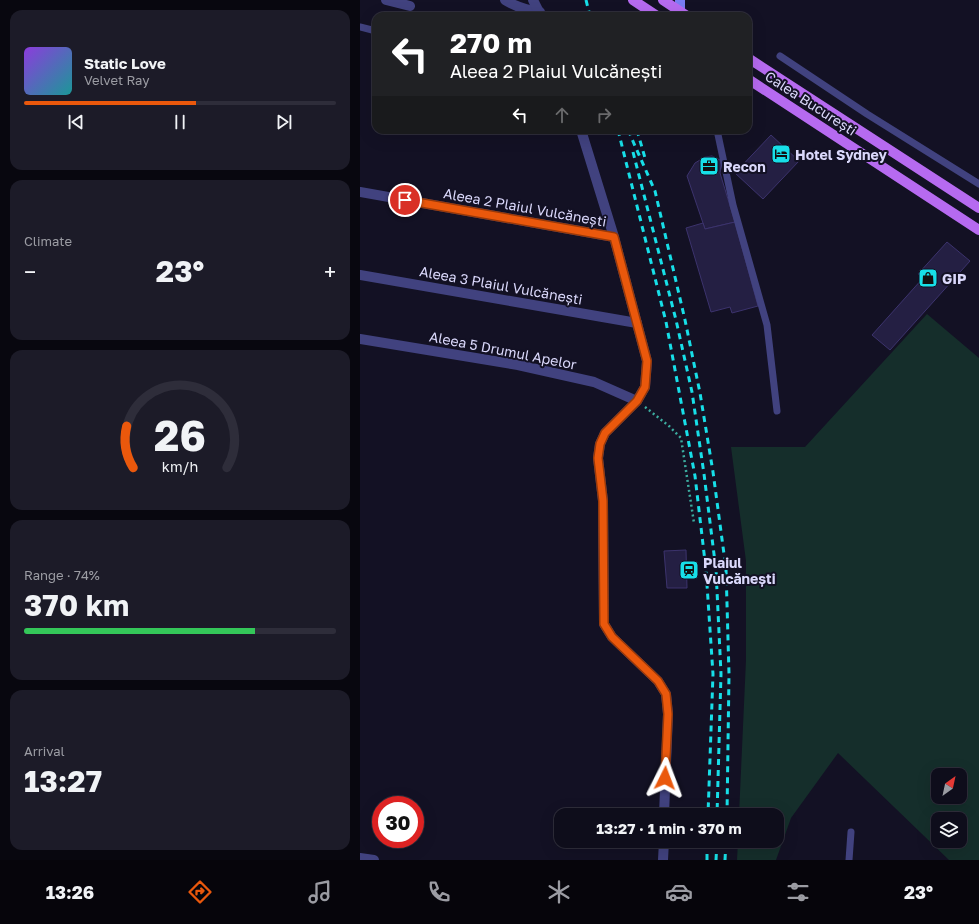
<!DOCTYPE html>
<meta charset="utf-8">
<style>
:root{--surface:#0e0d1b;--page:#1c1b28;--text:#f1f3f6;--muted:#9b9ca3;--line:#2e2d3a;--accent:#ea580c}
body{margin:0;font-family:"Golos Text",sans-serif;background:var(--page);color:var(--text);height:100vh;display:flex;flex-direction:column;font-size:15px;white-space:nowrap}
*{box-sizing:border-box;margin:0}
p{font-size:13px;color:var(--muted)}
.icon{flex:none;width:22px;height:22px;fill:none;stroke:currentColor;stroke-width:2;stroke-linecap:round;stroke-linejoin:round}
.map{position:relative;flex:1;overflow:hidden}
.side{display:flex;flex-direction:column;gap:10px;padding:10px;background:#08070f;width:360px}
.side>*{flex:none}
.banner{position:absolute;left:12px;top:12px;width:380px;height:122px;border-radius:12px;box-shadow:0 4px 16px #0002,0 0 0 1px var(--line);background:#202124;color:#fff;overflow:hidden}
.needle{width:26px;rotate:33deg}
.buttons{position:absolute;left:571px;top:768px;display:grid;gap:8px}
.buttons a{display:grid;place-items:center;width:36px;height:36px;border-radius:8px;background:var(--surface);box-shadow:0 4px 16px #0002,0 0 0 1px var(--line);font-size:20px}
.speed{position:absolute;left:12px;top:796px;display:flex;gap:8px;font-size:20px;font-weight:700;text-align:center}
.speed>*{display:grid;place-content:center;width:52px;height:52px;border-radius:50%;background:var(--surface);box-shadow:0 4px 16px #0002,0 0 0 1px var(--line);line-height:1}
.speed .limit{border:6px solid #d22;background:#fff;color:#111}
.pin{position:absolute;display:grid;place-items:center;width:34px;height:34px;color:#fff;margin:-17px;border:2px solid #fff;border-radius:50%;box-shadow:0 1px 4px #0007}
.me{position:absolute;width:44px;margin:-22px;rotate:3deg;stroke-linejoin:round;filter:drop-shadow(0 0 3px #0008)}
.turn{display:flex;align-items:center;gap:14px;height:84px;padding:0 12px;font-size:18px}
.turn .icon{width:52px;height:52px;stroke-width:2.5}
.turn b{display:block;font-size:28px;line-height:34px}
.lanes{display:flex;align-items:center;height:38px;padding:0 12px;background:#0003;justify-content:center;gap:20px;direction:ltr}
.lanes .off{opacity:.35}
.big{font-size:30px;font-weight:700;line-height:1.1}
.side .card{flex:1;display:flex;flex-direction:column;justify-content:center;gap:6px;min-width:0;padding:0 14px;border-radius:12px;background:var(--page)}
.side .dial{align-items:center;gap:0}
.dial svg{height:104px;overflow:visible;fill:none;stroke:var(--line);stroke-width:7;stroke-linecap:round;text-anchor:middle}
.dial text{fill:var(--text);stroke:none}
.song{display:flex;align-items:center;gap:12px}
.cover{width:48px;height:48px;border-radius:6px;background:linear-gradient(135deg,hsl(270 70% 55%),hsl(180 70% 35%))}
.played{height:4px;border-radius:2px;background:linear-gradient(90deg,var(--accent) 55%,var(--line) 55%)}
.keys{display:flex;justify-content:space-around;direction:ltr}
.heat{display:flex;justify-content:space-between;align-items:center;font-size:22px;direction:ltr}
.charge{height:6px;border-radius:3px;background:linear-gradient(90deg,#34c759 74%,var(--line) 0)}
.trip{position:absolute;left:194px;top:808px;width:230px;height:40px;border-radius:12px;background:var(--surface);box-shadow:0 4px 16px #0002,0 0 0 1px var(--line);font-weight:700;line-height:40px;text-align:center}
.menu{display:flex;height:64px;justify-content:space-around;align-items:center;background:#06050b;color:var(--muted)}
.menu .icon{width:28px;height:28px}
.menu .active{color:var(--accent)}
.menu b{font-size:18px;color:var(--text)}
main{display:flex;flex:1;min-height:0}
.map>svg:first-child{display:block}
.green{fill:#152e2b;fill-rule:evenodd}
.building{fill:#241f43;stroke:#3c336d}
.lines{fill:none;stroke-linecap:round;stroke-linejoin:round}
.path{stroke:#3cac9f;stroke-width:2.5;stroke-dasharray:2 3;stroke-linecap:butt}
.lane{stroke:#41427f;stroke-width:7}
.street{stroke:#41427f;stroke-width:10}
.secondary{stroke:#797df2;stroke-width:10}
.primary{stroke:#b66af0;stroke-width:10}
.rail{stroke:#17dfe8;stroke-width:3;stroke-dasharray:6 5;stroke-linecap:butt}
.route-casing{stroke:#983908;stroke-width:10}
.route{stroke:#ea580c;stroke-width:7}
.labels{text-anchor:middle;dominant-baseline:central;stroke-width:4;stroke-linejoin:round;paint-order:stroke}
.street-label{font-size:14px;fill:#dad8fb;stroke:#131124}
.poi-label{font-size:14px;font-weight:bold;fill:#dad8fb;stroke:#131124;text-anchor:start}
</style>
<main>
<section class="side">
<div class="card">
<div class="song"><i class="cover"></i><div><b>Static Love</b><p>Velvet Ray</p></div></div>
<div class="played"></div>
<div class="keys"><svg class="icon" aria-label="previous" viewBox="0 0 24 24"><path d="M18 5L8 12l10 7zM5 5v14"/></svg><svg class="icon" aria-label="pause" viewBox="0 0 24 24"><path d="M8 5v14M16 5v14"/></svg><svg class="icon" aria-label="next" viewBox="0 0 24 24"><path d="M6 5l10 7-10 7zM19 5v14"/></svg></div>
</div>
<div class="card"><p>Climate</p>
<div class="heat"><a>−</a><b class="big">23°</b><a>+</a></div>
</div>
<div class="card dial"><svg viewBox="0 0 100 80">
<path d="M14 69A42 42 0 1 1 86 69"/>
<path d="M14 69A42 42 0 0 1 9 37" stroke="#ea580c"/>
<text x="50" y="56" font-size="32" font-weight="700">26</text>
<text x="50" y="72" font-size="11">km/h</text>
</svg></div>
<div class="card"><p>Range · 74%</p><b class="big">370 km</b><div class="charge"></div></div>
<div class="card"><p>Arrival</p><b class="big">13:27</b></div>
</section>
<div class="map">
<svg width="619" height="860" viewBox="0 0 619 860">
<rect width="100%" height="100%" fill="#131124"/>
<path class="green" d="M567 314 619 358V860H589L478 753 431 818 416 860H377L378 841H417V815H379L386 660V561L371 447H445ZM578 775H600V797H578ZM578 819H600V841H578Z"/>
<g class="building">
<polygon points="411,135 439,161 403,199 375,173"/>
<polygon points="352,156 360,160 361,164 360,173 375,222 345,229 327,176 335,163 345,157"/>
<polygon points="375,222 398,306 372,313 370,307 351,312 326,228 343,223 345,229"/>
<polygon points="587,242 610,261 530,350 512,335 563,278 558,274"/>
<polygon points="326,550 327,588 307,588 304,551"/>
</g>
<g class="lines">
<polyline class="path" points="285,407 309,426 321,438 334,523"/>
<g class="lane">
<polyline points="0,27 16,31"/>
<polyline points="420,56 507,114 619,184"/>
<polyline points="357,130 373,205 407,325 417,411"/>
<polyline points="489,860 491,832"/>
</g>
<g class="street">
<polyline points="26,0 50,6"/>
<path d="M145 0C156 7 167 10 180 12"/>
<polyline points="173,0 181,16"/>
<polyline points="221,130 254,237 287,361 285,387 277,401 245,433 240,444 238,458 243,501 244,624 252,637 298,681 306,694 308,714 304,815"/>
<polyline points="0,192 254,237"/>
<polyline points="0,275 277,323"/>
<polyline points="0,339 158,365 234,382 277,401"/>
<polyline points="0,858 14,860"/>
<polyline points="303,860 304,841"/>
</g>
<polyline class="secondary" points="317,16 320,11 320,0"/>
<g class="primary">
<polyline points="273,0 297,16"/>
<polyline points="303,0 327,16"/>
<polyline points="388,58 619,208"/>
<polyline points="388,79 619,230"/>
</g>
<g class="rail">
<polyline points="226,0 230,16"/>
<polyline points="258,130 306,322 335,476 346,570 353,674 348,815"/>
<polyline points="268,130 295,191 325,320 340,393 353,472 366,569 369,674 367,815"/>
<polyline points="277,130 285,158"/>
<polyline points="273,152 316,320 332,392 344,474 356,570 361,674 357,815"/>
<polyline points="347,860 347,841"/>
<polyline points="356,860 357,841"/>
<polyline points="365,860 366,841"/>
</g>
</g>
<g class="lines">
<g class="route-casing">
<polyline id="route" points="45,200 254,237 287,361 285,387 277,401 245,433 240,444 238,458 243,501 244,624 252,637 298,681 306,694 308,714 305,778"/>
</g>
<use href="#route" class="route"/>
</g>
<defs>
<g id="hotel-square" transform="scale(1)"><rect x="-9" y="-9" width="18" height="18" rx="4" fill="#17dfe8" stroke="#131124"/><path d="M-6-4.5h1.5V1H6V5H4.5V3h-9V5H-6ZM-4 0a1.8 1.8 0 1 1 3.6 0ZM.5 0V-2.5h3Q6-2.5 6 0Z" fill="#111"/></g>
<g id="office-square" transform="scale(1)"><rect x="-9" y="-9" width="18" height="18" rx="4" fill="#17dfe8" stroke="#131124"/><path d="M-6-3h4V-5.5h4V-3h4V5H-6ZM-1-4.5V-3h2v-1.5ZM-6 0V1H6V0Z" fill="#111"/></g>
<g id="shop-square" transform="scale(1)"><rect x="-9" y="-9" width="18" height="18" rx="4" fill="#17dfe8" stroke="#131124"/><path d="M-5-2.5h2.3a2.7 3.5 0 0 1 5.4 0H5L5.5 6h-11ZM-1.5-2.5h3a1.5 2.3 0 0 0-3 0Z" fill="#111"/></g>
<g id="station-square" transform="scale(1)"><rect x="-9" y="-9" width="18" height="18" rx="4" fill="#17dfe8" stroke="#131124"/><path d="M-3-6H3Q5-6 5-4V2Q5 4 3 4L4.5 6H3L1.5 4h-3L-3 6H-4.5L-3 4Q-5 4-5 2V-4Q-5-6-3-6ZM-3.5-4v3h7v-3ZM-3.5 1v1.5H-2V1ZM2 1v1.5H3.5V1Z" fill="#111"/></g>
</defs>
<g fill-rule="evenodd">
<use href="#hotel-square" x="421" y="154"/>
<use href="#office-square" x="349" y="166"/>
<use href="#shop-square" x="568" y="278"/>
<use href="#station-square" x="329" y="570"/>
</g>
<g class="labels">
<g class="street-label">
<text transform="translate(451 103) rotate(33)">Calea București</text>
<text transform="translate(165 207) rotate(10)">Aleea 2 Plaiul Vulcănești</text>
<text transform="translate(141 285) rotate(10)">Aleea 3 Plaiul Vulcănești</text>
<text transform="translate(143 350) rotate(11)">Aleea 5 Drumul Apelor</text>
</g>
<g class="poi-label">
<text x="435" y="154">Hotel Sydney</text>
<text x="363" y="166">Recon</text>
<text x="582" y="278">GIP</text>
<text x="343" y="562">Plaiul<tspan x="343" dy="16">Vulcănești</tspan></text>
</g>
</g>
</svg>
<div class="buttons">
<a><svg class="needle" viewBox="-14 -14 28 28"><path d="M0-13l5 13h-10z" fill="#e53935"/><path d="M0 13l5-13h-10z" fill="#9b9ca3"/></svg></a>
<a><svg class="icon" aria-label="layers" viewBox="0 0 24 24"><path d="M12 4l9 5-9 5-9-5zM3 14l9 5 9-5"/></svg></a>
</div>
<div class="speed"><div class="limit">30</div></div>
<div class="pin" style="left:45px;top:200px;background:#d93025"><svg class="icon" aria-label="arrive" viewBox="0 0 24 24"><path d="M6 21V4h12l-3 4 3 4H6"/></svg></div>
<svg class="me" style="left:305px;top:778px" viewBox="-20 -20 40 40"><path d="M0-17L14 15 0 8-14 15z" fill="#ea580c" stroke="#fff" stroke-width="4"/></svg>
<div class="trip">13:27 · 1 min · 370 m</div>
<div class="banner">
<div class="turn"><svg class="icon" aria-label="left" viewBox="0 0 24 24"><path d="M17 20v-9H6M10 6l-5 5 5 5"/></svg><div><b>270 m</b>Aleea 2 Plaiul Vulcănești</div></div>
<div class="lanes"><svg class="icon" aria-label="left" viewBox="0 0 24 24"><path d="M17 20v-9H6M10 6l-5 5 5 5"/></svg><svg class="icon off" aria-label="ahead" viewBox="0 0 24 24"><path d="M12 20V5M6 11l6-6 6 6"/></svg><svg class="icon off" aria-label="right" viewBox="0 0 24 24"><path d="M7 20v-9h11M14 6l5 5-5 5"/></svg></div>
</div>
</div>
</main>
<nav class="menu">
<b>13:26</b>
<svg class="icon active" aria-label="directions" viewBox="0 0 24 24"><path d="M12 3l9 9-9 9-9-9zM9 14v-3h6M13 9l2 2-2 2"/></svg>
<svg class="icon" aria-label="music" viewBox="0 0 24 24"><path d="M9 18V5l10-2v13"/><circle cx="6" cy="18" r="3"/><circle cx="16" cy="16" r="3"/></svg>
<svg class="icon" aria-label="phone" viewBox="0 0 24 24"><path d="M5 4h4l2 5-3 2q2 4 5 5l2-3 5 2v4C11 20 4 13 5 4z"/></svg>
<svg class="icon" aria-label="climate" viewBox="0 0 24 24"><path d="M12 3v18M4 7l16 10M4 17L20 7"/></svg>
<svg class="icon" aria-label="car" viewBox="0 0 24 24"><path d="M5 17H2v-5l4-1 3-4h7l3 4 3 1v5h-3M9 17h6M6 11h13"/><circle cx="7" cy="17" r="2"/><circle cx="17" cy="17" r="2"/></svg>
<svg class="icon" aria-label="filters" viewBox="0 0 24 24"><path d="M4 7h16M4 17h16"/><circle cx="9" cy="7" r="2"/><circle cx="15" cy="17" r="2"/></svg>
<b>23°</b>
</nav>
